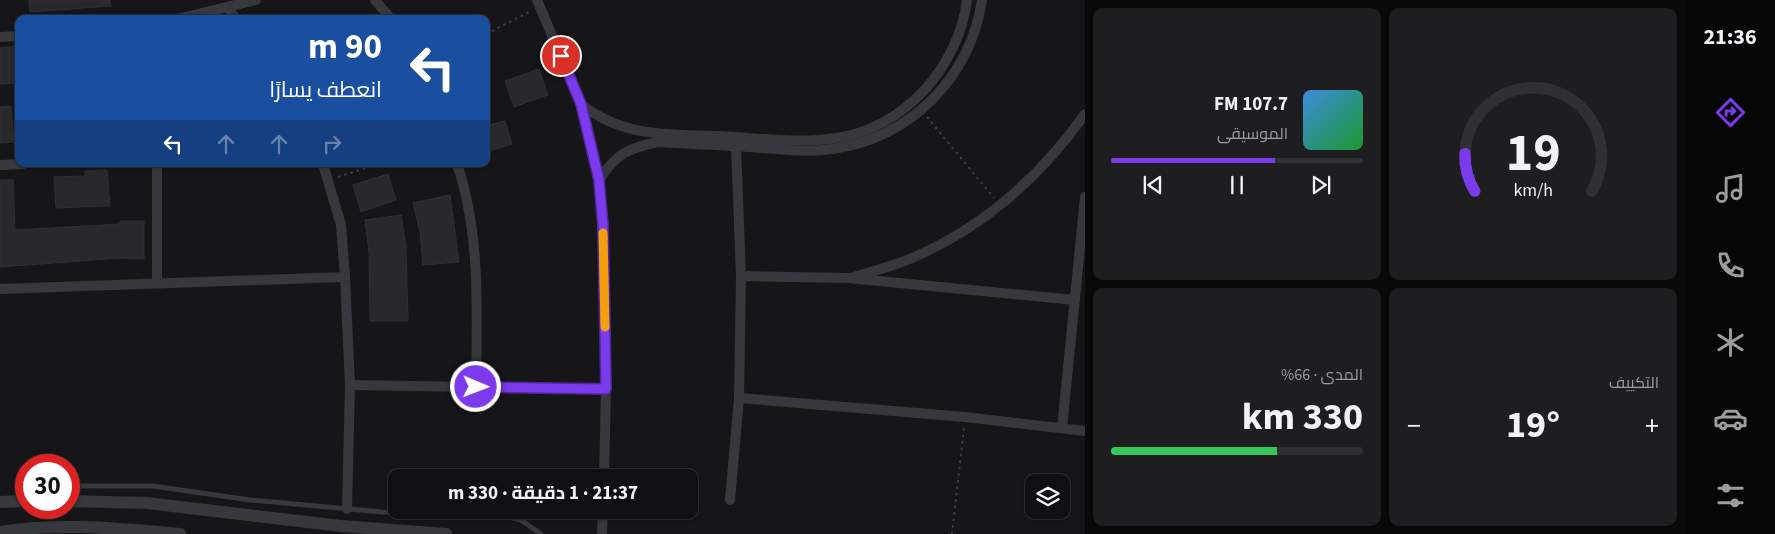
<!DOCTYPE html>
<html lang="ar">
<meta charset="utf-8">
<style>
:root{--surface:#101012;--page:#1e1e20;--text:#f1f3f6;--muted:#9c9d9f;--line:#303032;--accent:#7c3aed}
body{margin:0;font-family:"Source Sans 3",Cairo,sans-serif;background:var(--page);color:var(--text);direction:rtl;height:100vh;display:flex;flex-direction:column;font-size:19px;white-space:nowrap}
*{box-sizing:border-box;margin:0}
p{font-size:16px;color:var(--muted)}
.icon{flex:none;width:28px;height:28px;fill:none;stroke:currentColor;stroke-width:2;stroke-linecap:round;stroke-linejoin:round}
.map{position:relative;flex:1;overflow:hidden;direction:ltr}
.side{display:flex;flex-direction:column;gap:8px;padding:8px;background:#09090a;width:600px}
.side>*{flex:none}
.top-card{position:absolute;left:15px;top:15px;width:475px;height:152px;border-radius:10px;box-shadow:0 1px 4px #0004,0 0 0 1px var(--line);direction:rtl;background:#1a4fa0;color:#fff;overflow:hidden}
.controls{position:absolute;left:1025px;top:474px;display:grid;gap:10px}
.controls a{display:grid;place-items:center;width:45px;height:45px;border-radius:10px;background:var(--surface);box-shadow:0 1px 4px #0004,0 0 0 1px var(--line);font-size:25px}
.speed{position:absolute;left:15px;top:454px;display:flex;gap:10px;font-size:25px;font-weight:700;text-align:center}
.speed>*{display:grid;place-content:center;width:65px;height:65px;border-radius:50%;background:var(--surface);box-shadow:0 1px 4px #0004,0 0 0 1px var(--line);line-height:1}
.speed .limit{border:8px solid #d22;background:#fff;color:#111}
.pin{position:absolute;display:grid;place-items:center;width:42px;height:42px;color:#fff;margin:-21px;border:2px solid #fff;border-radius:50%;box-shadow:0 1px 5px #0007}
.me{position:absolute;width:55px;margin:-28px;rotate:91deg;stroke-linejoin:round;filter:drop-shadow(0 0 4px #0008)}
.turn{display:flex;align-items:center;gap:18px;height:105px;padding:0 25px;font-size:22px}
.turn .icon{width:65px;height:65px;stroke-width:2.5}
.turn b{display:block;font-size:35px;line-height:42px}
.lanes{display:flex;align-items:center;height:48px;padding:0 25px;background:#0003;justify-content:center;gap:25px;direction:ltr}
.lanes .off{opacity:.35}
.big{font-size:38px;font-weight:700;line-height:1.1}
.side .tile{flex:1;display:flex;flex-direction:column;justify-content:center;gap:8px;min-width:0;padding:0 18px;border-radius:10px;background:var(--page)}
.side .dial{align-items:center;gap:0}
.dial svg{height:130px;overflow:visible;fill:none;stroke:var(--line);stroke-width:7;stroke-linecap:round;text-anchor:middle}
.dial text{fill:var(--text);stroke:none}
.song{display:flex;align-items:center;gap:15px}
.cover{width:60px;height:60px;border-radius:8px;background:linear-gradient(135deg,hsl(210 70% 55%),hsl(130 70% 35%))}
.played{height:5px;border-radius:2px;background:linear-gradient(90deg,var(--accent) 65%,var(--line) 65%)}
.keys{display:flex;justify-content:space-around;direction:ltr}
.heat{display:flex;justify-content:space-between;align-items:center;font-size:28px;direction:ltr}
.charge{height:8px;border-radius:4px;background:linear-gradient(90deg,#34c759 66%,var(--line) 0)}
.side .tiles{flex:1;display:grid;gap:8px;grid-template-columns:repeat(2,1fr)}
.trip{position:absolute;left:388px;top:469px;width:310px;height:50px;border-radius:10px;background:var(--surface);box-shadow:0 1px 4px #0004,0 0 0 1px var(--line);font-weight:700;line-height:50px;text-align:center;direction:rtl}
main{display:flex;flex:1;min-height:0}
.tab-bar{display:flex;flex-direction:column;width:90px;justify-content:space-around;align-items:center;background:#060607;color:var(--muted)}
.tab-bar .icon{width:35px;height:35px}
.tab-bar .current{color:var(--accent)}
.tab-bar b{font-size:22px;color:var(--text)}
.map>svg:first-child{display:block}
.building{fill:#29292c;stroke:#303034}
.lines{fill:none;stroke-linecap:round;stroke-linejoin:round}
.path{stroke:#3d3f44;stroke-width:2;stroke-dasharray:2.5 4;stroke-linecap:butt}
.service{stroke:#37383d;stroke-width:5}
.minor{stroke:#37383d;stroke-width:10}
.tertiary{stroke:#37383d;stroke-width:12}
.route-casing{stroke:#51269a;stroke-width:12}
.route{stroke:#7c3aed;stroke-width:9}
.slow{stroke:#f59e0b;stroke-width:9}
</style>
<main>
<nav class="tab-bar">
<b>21:36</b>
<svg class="icon current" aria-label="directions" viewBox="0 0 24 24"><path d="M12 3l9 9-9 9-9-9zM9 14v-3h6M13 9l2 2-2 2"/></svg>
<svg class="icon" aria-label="music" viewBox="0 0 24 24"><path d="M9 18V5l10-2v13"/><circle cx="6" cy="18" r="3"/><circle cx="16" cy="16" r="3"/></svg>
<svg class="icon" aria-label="phone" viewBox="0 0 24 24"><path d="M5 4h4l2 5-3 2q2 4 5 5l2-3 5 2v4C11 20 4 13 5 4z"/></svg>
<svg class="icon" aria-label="climate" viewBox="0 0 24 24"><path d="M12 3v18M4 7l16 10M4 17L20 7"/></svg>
<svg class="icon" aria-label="car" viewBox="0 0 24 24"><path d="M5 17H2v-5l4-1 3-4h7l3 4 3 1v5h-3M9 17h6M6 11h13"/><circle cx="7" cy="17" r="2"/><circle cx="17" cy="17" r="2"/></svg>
<svg class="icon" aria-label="filters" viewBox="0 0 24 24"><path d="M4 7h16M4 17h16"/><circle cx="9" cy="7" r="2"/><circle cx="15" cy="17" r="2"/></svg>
</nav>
<section class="side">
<div class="tiles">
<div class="tile dial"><svg viewBox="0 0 100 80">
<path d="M14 69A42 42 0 1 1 86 69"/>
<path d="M14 69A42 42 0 0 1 8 46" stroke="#7c3aed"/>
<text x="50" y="56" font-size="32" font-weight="700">19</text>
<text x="50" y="72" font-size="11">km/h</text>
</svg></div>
<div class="tile">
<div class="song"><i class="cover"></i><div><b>107.7 FM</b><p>الموسيقى</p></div></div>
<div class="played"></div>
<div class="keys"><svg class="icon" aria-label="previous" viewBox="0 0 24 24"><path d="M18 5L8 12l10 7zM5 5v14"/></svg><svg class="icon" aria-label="pause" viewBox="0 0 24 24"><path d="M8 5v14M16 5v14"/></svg><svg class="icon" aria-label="next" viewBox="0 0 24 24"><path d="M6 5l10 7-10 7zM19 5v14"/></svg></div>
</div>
<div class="tile"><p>التكييف</p>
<div class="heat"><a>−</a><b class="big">19°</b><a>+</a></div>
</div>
<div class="tile"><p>المدى · 66%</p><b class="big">330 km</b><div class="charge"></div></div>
</div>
</section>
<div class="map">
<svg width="1085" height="534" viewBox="0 0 1085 534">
<rect width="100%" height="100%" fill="#161618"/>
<g class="building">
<polygon points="29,0 110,0 111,6 30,12"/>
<polygon points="19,46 19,83 0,84 0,48"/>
<polygon points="539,69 548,95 514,107 505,81"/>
<polygon points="11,106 14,142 0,143 0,107"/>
<polygon points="505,121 512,144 486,152 486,126"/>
<polygon points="107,170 110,206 56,208 54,177 85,176 85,171"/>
<polygon points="388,174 396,200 361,212 353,185"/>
<polygon points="0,180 13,180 15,230 120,224 120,221 144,221 144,259 120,258 0,267"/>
<polygon points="450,195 459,262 423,265 420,232 413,203"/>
<polygon points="401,215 406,247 408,321 370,321 369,252 365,220"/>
</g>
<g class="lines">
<g class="path">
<polyline points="486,34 531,11"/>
<polyline points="927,117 994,198"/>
<polyline points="338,177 379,164"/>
<polyline points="952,534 964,427"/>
</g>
<polyline class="service" points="69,486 153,486 250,500 382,512 494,513 521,520 541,534"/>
<g class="minor">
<polyline points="375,0 391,19"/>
<polyline points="537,0 581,104 599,180 603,226 606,389 604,478"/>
<polyline points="228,8 236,19"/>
<polyline points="177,19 256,0"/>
<polyline points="0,37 19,36"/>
<path d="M581 104C624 138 667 134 718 136 757 138 798 144 836 138 904 129 959 66 967 0"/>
<polyline points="157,164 157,282"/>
<polyline points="323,164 341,225 345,277 350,385 347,509"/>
<path d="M457 164C481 235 477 313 476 387"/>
<polyline points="0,165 23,164"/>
<path d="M599 180C616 154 628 148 658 142 689 144 719 145 749 147 777 149 805 153 832 149 911 138 970 78 982 0"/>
<polyline points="741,276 848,278 1075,300"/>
<path d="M854 277C870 272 886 268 902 262 977 233 1039 179 1085 114"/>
<polyline points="0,289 345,277"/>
<polyline points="350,385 606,389"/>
<polyline points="739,398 965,417 1085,431"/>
<polyline points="1062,428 1085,197"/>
<polyline points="730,500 739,398 741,276 736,146"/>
<polyline points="602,534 603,510"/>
</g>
<g class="tertiary">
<polyline points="69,501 147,503 341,526 446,534"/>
<polyline points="0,502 26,501"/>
<path d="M0 532C59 522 121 529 180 534"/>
</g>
</g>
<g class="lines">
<g class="route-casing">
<polyline id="route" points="476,387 606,389 603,226 599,180 581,104 561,56"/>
</g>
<use href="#route" class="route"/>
<polyline class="slow" points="603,233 605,327"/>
</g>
</svg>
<div class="controls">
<a><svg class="icon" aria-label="layers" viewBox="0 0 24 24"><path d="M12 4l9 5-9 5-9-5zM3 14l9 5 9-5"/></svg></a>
</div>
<div class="speed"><div class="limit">30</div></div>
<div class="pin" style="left:561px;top:56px;background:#d93025"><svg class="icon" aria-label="arrive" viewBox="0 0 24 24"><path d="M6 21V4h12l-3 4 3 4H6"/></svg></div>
<svg class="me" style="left:476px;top:387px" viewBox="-20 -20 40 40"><circle r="17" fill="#7c3aed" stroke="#fff" stroke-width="3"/><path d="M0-11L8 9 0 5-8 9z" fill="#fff"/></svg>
<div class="trip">21:37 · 1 دقيقة · 330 m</div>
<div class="top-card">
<div class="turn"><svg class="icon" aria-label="left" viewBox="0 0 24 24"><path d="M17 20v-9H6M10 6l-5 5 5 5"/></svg><div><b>90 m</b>انعطف يسارًا</div></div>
<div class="lanes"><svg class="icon" aria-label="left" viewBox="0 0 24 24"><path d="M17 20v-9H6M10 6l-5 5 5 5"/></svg><svg class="icon off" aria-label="ahead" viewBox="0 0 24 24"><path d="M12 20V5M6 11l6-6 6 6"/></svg><svg class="icon off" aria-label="ahead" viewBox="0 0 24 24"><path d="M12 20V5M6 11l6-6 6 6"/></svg><svg class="icon off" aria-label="right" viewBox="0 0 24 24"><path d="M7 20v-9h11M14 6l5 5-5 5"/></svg></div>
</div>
</div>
</main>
